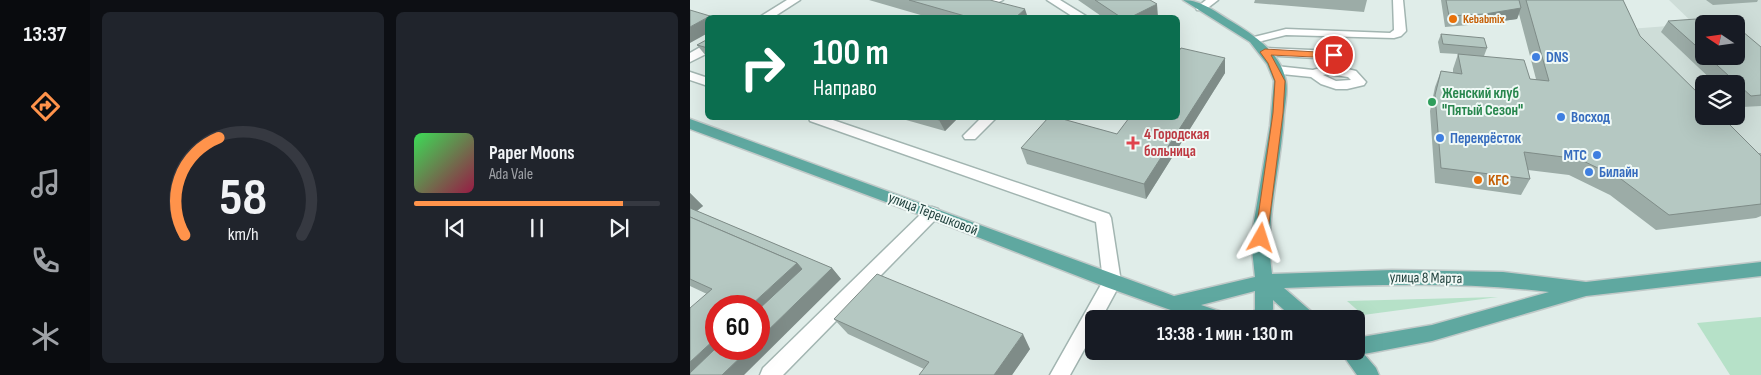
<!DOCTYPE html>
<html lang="ru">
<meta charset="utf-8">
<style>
:root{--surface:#171b24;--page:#20242c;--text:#f1f3f6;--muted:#9ea1a6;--line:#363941;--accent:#ff934b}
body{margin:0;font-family:"Sofia Sans Condensed",sans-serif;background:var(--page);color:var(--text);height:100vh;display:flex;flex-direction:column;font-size:19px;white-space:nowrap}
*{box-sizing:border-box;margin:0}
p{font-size:16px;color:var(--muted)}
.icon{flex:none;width:28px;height:28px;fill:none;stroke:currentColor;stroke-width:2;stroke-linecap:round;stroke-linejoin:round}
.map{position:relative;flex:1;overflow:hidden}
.drawer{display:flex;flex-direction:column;gap:12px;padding:12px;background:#0d0f14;width:600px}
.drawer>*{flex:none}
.banner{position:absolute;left:15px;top:15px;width:475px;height:105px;border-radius:8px;box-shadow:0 5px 20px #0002;background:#0b6e4f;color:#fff;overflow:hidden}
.needle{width:32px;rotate:283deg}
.fabs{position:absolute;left:1005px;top:15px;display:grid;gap:10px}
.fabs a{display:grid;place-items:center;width:50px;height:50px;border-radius:8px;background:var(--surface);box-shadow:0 5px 20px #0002;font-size:25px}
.speed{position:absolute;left:15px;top:295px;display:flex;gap:10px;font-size:25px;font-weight:700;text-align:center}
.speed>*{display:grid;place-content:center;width:65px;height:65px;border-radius:50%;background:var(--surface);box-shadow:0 5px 20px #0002;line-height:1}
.speed .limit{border:8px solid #d22;background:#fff;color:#111}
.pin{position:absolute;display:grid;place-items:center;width:42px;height:42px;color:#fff;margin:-21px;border:2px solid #fff;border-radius:50%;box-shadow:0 1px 5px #0007}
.me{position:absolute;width:55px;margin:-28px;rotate:6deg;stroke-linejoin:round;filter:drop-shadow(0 0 4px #0008)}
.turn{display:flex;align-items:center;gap:18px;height:105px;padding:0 25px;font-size:22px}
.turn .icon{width:65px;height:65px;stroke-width:2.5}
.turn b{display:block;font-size:35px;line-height:42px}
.drawer .card{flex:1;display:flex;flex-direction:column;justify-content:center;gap:8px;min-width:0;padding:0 18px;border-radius:8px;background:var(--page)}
.drawer .dial{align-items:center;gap:0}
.dial svg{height:130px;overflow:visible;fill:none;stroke:var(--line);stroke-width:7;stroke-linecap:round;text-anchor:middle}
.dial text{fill:var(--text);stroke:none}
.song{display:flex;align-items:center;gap:15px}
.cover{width:60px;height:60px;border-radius:8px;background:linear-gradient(135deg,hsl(130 70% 55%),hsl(340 70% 35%))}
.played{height:5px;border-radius:2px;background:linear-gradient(90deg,var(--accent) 85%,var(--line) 85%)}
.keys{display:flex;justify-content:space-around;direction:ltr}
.drawer .tiles{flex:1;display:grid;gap:12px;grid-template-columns:repeat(2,1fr)}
.trip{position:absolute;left:395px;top:310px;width:280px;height:50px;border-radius:8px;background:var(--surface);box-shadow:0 5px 20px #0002;font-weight:700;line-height:50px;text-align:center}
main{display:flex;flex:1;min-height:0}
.tab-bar{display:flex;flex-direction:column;width:90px;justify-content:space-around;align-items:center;background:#090b0e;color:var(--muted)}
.tab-bar .icon{width:35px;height:35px}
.tab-bar .selected{color:var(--accent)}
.tab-bar b{font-size:22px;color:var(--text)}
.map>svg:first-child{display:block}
.built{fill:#ceddd8;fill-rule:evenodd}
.green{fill:#b6e1c8}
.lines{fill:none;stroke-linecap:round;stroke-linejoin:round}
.minor-casing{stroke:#a2b5b1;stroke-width:3}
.major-casing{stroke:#c0c9c8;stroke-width:3}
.minor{fill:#fff;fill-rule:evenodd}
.major{fill:#5fa8a0;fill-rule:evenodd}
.wall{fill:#9caca7}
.shaded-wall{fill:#7f8c88}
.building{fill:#b5c8c2;stroke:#7f8c88}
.route{fill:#ff934b;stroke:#a66031}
.food-dot{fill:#e8710a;stroke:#f0f9f6;stroke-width:2}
.shop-dot{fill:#3f7fe0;stroke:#f0f9f6;stroke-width:2}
.leisure-dot{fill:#2e9e5b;stroke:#f0f9f6;stroke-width:2}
.health-dot{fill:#e0444e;stroke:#f0f9f6;stroke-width:2}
.labels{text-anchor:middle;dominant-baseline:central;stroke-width:4;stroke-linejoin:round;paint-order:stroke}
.far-food-label{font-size:12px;font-weight:bold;fill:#c56008;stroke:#f0f9f6;text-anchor:start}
.shop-label{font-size:15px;font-weight:bold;fill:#366cbe;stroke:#f0f9f6;text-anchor:start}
.leisure-label{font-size:15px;font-weight:bold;fill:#27864d;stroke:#f0f9f6;text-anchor:start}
.health-label{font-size:15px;font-weight:bold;fill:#be3a42;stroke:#f0f9f6;text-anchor:start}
.food-label{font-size:15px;font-weight:bold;fill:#c56008;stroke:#f0f9f6;text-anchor:start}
.street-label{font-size:15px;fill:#1e3f3b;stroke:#f0f9f6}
</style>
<main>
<nav class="tab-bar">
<b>13:37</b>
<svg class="icon selected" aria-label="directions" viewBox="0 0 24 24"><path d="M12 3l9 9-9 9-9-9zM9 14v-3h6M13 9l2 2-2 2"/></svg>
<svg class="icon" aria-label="music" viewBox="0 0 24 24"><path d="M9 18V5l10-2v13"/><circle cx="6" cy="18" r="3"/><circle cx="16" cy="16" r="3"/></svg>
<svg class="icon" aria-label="phone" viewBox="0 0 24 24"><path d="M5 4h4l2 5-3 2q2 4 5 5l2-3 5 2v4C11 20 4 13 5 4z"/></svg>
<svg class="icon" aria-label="climate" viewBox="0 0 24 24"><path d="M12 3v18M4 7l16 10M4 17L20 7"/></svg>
</nav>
<section class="drawer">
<div class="tiles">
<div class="card dial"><svg viewBox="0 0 100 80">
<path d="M14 69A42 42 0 1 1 86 69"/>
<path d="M14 69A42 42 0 0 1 35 9" stroke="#ff934b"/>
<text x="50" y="56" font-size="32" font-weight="700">58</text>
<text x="50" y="72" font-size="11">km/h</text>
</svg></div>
<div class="card">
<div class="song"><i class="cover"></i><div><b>Paper Moons</b><p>Ada Vale</p></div></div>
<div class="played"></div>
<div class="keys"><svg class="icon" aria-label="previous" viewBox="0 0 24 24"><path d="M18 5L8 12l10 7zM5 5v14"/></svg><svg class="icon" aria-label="pause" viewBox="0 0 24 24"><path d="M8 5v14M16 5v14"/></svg><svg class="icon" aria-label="next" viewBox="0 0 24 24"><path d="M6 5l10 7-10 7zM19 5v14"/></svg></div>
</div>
</div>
</section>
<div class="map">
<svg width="1071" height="375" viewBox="0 0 1071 375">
<rect width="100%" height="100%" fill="#e0ede9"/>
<path class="built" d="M979 0H1071V185L939 29 1004 24ZM1014 24H1046V56H1014ZM1014 84H1046V116H1014Z"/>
<g class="green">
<polygon points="808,297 673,315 657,301"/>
<polygon points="1071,317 1071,375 1040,375 1007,323"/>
</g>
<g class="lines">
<g class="minor-casing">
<g id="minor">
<polygon points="97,0 110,0 82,18 68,18"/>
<polygon points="284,0 313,0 300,6 285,2"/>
<polygon points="357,0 370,0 396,16 385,18"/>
<polygon points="516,0 528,0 515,10 507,10 506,8"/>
<polygon points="703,0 713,0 716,31 711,36 704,38 596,35 564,43 558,40 560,38 596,29 700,33 704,30"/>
<polygon points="14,45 18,45 18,53 0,62 0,53"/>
<polygon points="575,48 644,51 650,55 644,59 571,55 569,52"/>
<path d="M586 66 623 70 637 66 649 67 666 71 676 82 674 85 657 89H646L631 84 621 77 582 73 580 70 582 67ZM638 74 658 77 661 80 646 81 633 75Z"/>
<polygon points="0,72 18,78 18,86 0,80"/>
<polygon points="119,118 137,118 419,214 421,218 431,282 411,319 404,319 404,332 380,375 360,375 413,281 406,222 120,121"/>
<polygon points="291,118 306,118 285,139 275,139 273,136"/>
<polygon points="242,207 248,209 250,213 248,217 93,375 70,375 73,368 236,209"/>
</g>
</g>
<g class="major-casing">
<path id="major" d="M493 0C512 0 527 13 544 23 565 36 591 53 596 81 598 91 595 104 594 115 591 169 574 220 582 274L702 270 813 272 896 282 1071 262V276L896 296 742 341 674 354 686 368 689 375H667L650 351H666V338L742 325 859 292C771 281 682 285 594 288L623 313 626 319H604L583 300V309L579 319H561L565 309V291L511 305 535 313 538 319H506L416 287 236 217 0 129V119L484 296 565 277 562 250 563 227 580 126 584 81 577 64 560 42Z"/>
</g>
<use href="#minor" class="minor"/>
<use href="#major" class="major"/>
</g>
<g class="wall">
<polygon points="179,0 300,0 338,18 241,18"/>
<polygon points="388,0 460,0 468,17 414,18"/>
<polygon points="565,0 677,0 674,12 564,3"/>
<polygon points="751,0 933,0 950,36 1068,153 1071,153 1071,216 1066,218 966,230 920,195 879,175 838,170 840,179 831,195 745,183 740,111 745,87 751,71 763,73 763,69 768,54 750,53 748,42 751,34 797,48 794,56 840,79 846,79 829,14 827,19 791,24 755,27"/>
<polygon points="1016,0 1068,0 1067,2 1023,5"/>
<polygon points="978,21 1014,24 1014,56 1046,56 1071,47 1071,106 1052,107 1046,102 1046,84 1026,84 971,32"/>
<polygon points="18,39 18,56 16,56 7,45"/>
<polygon points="535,58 535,73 456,199 337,164 331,148 427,134"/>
<polygon points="209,118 268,118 255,131"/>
<polygon points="0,193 13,206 7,211 142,268 151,279 17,294 0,286"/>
<polygon points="144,319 340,349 322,375 229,375 234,369 158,334"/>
</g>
<g class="shaded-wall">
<polygon points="467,4 468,17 467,18 439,18"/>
<polygon points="831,8 827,19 791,24 795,14"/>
<polygon points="335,9 338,18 325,18"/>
<polygon points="20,16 21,18 18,18 18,33 0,43 0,27"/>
<polygon points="488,35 489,35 490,43 488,44"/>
<polygon points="535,58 535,73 456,199 454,184"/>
<polygon points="251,118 268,118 255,131 249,120"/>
<polygon points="0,193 13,206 0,216"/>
<polygon points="107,263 121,279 69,330 69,306 60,306"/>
<polygon points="142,268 151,279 54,375 32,375 59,349 69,349 69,339"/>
<polygon points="333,334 340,349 322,375 304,375"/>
<polygon points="26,338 26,349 0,375 0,362"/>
</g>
<g class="building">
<polygon points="219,0 300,0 335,9 325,18 282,18"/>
<polygon points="405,0 460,0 467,4 439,18 432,18"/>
<polygon points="756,0 829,0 831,8 795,14 759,16"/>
<polygon points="836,0 933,0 950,36 1014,99 1014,116 1031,116 1071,156 1071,204 979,215 931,179 889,159 834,152 840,179 751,168 745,95 751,71 772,74 768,54 834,60 840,79 859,81"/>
<polygon points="0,10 20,16 0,27"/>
<polygon points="1035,17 1043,24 1014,24 1014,53 978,21"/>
<polygon points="1046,26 1071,47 1071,95 1061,96 1017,56 1046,56"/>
<polygon points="751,34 794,38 797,48 753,44"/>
<polygon points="18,39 18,48 7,45"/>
<polygon points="491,48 535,58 454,184 331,148 358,118 369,118 427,134 439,118 488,118 488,52"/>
<polygon points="242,118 251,118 249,120"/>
<polygon points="0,208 142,268 69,339 69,309 112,269 107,263 0,217"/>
<polygon points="0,217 107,263 60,306 26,306 26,338 0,362 0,308 22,289 0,279"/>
<polygon points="187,274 333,334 304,375 229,375 239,362 144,319"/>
<polygon points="26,348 59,349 32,375 0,375 0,373"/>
</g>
<polygon class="route" points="575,49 644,53 649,55 644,58 581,55 595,81 593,113 577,238 575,242 566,242 565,238 583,113 585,81 578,63 570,52"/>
<g class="food-dot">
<circle cx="763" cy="19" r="5"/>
<circle cx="788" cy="180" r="5"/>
</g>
<g class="shop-dot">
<circle cx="846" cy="57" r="5"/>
<circle cx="871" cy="117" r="5"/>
<circle cx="750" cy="138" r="5"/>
<circle cx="907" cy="155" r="5"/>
<circle cx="899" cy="172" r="5"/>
</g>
<circle class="leisure-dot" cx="742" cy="102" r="5"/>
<path class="health-dot" d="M440.5 135.5h5v5h5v5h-5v5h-5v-5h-5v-5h5z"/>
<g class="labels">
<g class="far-food-label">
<text x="773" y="19">Kebabmix</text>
</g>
<g class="shop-label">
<text x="856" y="57">DNS</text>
<text x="881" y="117">Восход</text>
<text x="760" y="138">Перекрёсток</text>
<text x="897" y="155" text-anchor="end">МТС</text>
<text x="909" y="172">Билайн</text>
</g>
<g class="leisure-label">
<text x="752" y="93">Женский клуб<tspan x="752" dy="17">"Пятый Сезон"</tspan></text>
</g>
<g class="health-label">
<text x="454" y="134">4 Городская<tspan x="454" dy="17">больница</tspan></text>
</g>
<g class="food-label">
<text x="798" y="180">KFC</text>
</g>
<g class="street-label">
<text transform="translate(243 214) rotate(21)">улица Терешковой</text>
<text transform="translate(736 278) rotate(1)">улица 8 Марта</text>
</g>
</g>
</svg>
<div class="fabs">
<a><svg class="needle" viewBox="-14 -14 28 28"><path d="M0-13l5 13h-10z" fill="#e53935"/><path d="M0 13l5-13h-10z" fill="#9ea1a6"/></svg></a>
<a><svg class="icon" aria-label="layers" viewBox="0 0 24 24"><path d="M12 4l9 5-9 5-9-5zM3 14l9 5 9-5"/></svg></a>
</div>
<div class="speed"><div class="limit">60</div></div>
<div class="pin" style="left:644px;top:55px;background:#d93025"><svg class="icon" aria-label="arrive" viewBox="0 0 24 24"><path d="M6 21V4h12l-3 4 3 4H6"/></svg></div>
<svg class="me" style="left:571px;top:238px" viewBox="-20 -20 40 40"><path d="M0-17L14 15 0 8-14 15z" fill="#ff934b" stroke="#fff" stroke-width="4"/></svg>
<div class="trip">13:38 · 1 мин · 130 m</div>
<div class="banner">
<div class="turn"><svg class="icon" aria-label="right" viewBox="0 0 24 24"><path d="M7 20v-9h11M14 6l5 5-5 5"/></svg><div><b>100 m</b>Направо</div></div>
</div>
</div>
</main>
